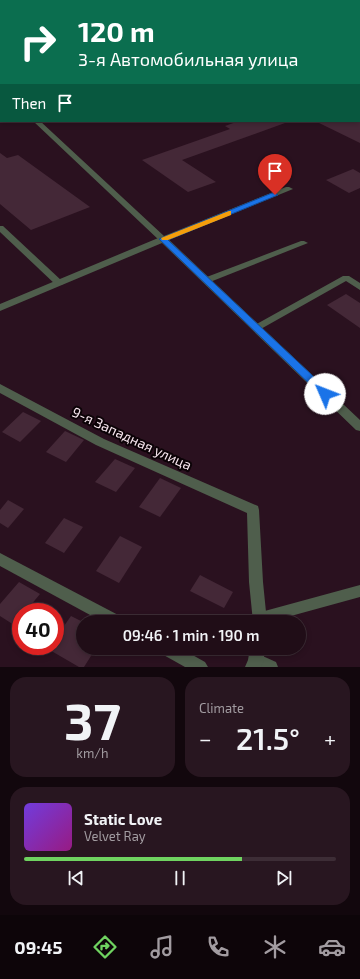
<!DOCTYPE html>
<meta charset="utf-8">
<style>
:root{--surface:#200d17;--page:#281620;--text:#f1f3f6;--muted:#a29ca1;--line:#3d2d36;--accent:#6fd360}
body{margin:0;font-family:"Exo 2",sans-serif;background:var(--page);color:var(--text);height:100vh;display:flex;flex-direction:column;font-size:15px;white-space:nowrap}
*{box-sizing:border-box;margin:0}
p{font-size:13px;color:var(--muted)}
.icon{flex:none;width:22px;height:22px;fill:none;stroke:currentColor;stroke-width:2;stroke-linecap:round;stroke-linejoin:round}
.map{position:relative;height:667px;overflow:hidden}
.side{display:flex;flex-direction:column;gap:10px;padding:10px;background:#12070d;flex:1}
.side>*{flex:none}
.top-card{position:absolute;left:0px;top:0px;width:360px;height:122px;box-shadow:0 2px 6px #0003,0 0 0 1px var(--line);background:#0b6e4f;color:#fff;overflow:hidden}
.speed{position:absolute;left:12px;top:603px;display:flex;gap:8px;font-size:20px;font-weight:700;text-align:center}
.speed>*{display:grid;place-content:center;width:52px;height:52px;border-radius:50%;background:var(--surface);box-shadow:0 2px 6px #0003,0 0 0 1px var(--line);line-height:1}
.speed .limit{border:6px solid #d22;background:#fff;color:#111}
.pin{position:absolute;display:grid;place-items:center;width:34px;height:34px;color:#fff;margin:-41px -17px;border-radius:50% 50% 50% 0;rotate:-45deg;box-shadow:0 0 4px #0007}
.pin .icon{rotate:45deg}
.me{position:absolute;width:44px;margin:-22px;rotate:314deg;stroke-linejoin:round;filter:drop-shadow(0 0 3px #0008)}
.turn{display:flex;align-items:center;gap:14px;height:84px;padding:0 12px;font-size:18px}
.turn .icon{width:52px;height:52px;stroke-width:2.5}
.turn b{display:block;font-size:28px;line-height:34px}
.then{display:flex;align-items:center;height:38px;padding:0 12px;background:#0003;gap:8px;font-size:15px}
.big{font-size:30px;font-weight:600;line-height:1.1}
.side .widget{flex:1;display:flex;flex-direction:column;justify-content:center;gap:6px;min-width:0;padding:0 14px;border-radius:16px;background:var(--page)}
.side .dial{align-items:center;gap:0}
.dial b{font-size:52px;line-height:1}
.song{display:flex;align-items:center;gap:12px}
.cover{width:48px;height:48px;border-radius:6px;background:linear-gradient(135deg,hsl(260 70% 55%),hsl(310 70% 35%))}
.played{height:4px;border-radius:2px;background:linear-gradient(90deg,var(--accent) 70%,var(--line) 70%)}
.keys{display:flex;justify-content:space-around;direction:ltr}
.heat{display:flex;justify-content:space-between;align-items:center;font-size:22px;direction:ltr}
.side .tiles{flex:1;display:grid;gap:10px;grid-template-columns:1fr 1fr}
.widget:last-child{grid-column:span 2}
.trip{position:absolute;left:76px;top:615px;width:230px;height:40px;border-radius:20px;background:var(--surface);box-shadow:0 2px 6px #0003,0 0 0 1px var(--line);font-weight:600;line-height:40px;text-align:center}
.menu{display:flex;height:64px;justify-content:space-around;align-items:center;background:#0d0509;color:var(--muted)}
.menu .icon{width:28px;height:28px}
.menu .selected{color:var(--accent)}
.menu b{font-size:18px;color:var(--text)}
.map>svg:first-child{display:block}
.building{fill:#442837}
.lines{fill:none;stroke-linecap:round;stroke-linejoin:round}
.service{fill:#4f5e4c;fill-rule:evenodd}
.minor{fill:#4f5e4c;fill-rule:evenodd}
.tertiary{fill:#4f5e4c;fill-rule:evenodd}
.rail-casing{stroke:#8b7581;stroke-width:2.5}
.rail{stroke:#0c0307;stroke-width:1.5;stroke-dasharray:5;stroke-linecap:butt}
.route{fill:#1a73e8;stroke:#114b97}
.slow{fill:#f59e0b}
.labels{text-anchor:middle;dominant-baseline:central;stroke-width:4;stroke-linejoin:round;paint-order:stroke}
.street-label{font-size:14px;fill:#f9e7f0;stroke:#0c0307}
</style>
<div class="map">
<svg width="360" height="667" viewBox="0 0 360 667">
<rect width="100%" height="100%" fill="#2a111f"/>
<g class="building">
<polygon points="239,121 285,121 285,123 182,160 216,182 188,192 142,160 230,129 225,126"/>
<polygon points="315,121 360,121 360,143"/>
<polygon points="0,153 7,158 18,155 90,207 31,230 0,204"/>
<polygon points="353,169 360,173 360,188 349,193 326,180"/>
<polygon points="346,294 360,303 360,328 327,305"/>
<polygon points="23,412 41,421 20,442 2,432"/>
<polygon points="65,431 84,440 66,462 46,452"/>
<polygon points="115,459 135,468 116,492 95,482"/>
<polygon points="160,478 181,488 160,517 139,507"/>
<polygon points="8,500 24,509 8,528 0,523 0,510"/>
<polygon points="64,518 83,527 64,553 45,543"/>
<polygon points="120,536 142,547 119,583 96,571"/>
<polygon points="200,575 233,592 224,608 190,591"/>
<polygon points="19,582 40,594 25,612 21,612 21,617 14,625 0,616 0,604"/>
<polygon points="71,616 83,622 83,648 96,648 84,667 79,667 48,649 50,646 55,646 55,639"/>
</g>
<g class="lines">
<g class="service">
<polygon points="30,0 35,0 36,1 31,1"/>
<polygon points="89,0 92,0 93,1 88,1"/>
<polygon points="0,226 3,226 62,281 63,283 62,285 56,285 0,232"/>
<polygon points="301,241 304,241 308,243 210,282 204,282 203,280 204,278"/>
<polygon points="343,276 349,276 360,283 360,290 346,281 259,330 256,331 252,328 253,326"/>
<polygon points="360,585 360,597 269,622 256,622 254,618 256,614 261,612"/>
<polygon points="256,653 276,662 278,667 256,667 251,665 249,660 251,655"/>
</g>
<g class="minor">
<rect x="0" y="89" width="1" height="4"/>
<polygon points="33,121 40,121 164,236 286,187 289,187 293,189 166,241 160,241"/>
<polygon points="0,384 104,439 258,506 259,510 263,582 267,622 253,622 249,582 247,513 96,445 0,393"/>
<polygon points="0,553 122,617 124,622 103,622 0,566"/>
<polygon points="158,648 180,648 205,662 208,667 185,667 160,653"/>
<polygon points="250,648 264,648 264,660 261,667 245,667 248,660"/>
</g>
<polygon class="tertiary" points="163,236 166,237 360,420 360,431 356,430 162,243 0,311 0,304"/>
<g class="rail-casing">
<polyline id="rail" points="262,0 264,1"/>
</g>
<use href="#rail" class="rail"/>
</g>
<polygon class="route" points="272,193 275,193 278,195 168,240 329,391 330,394 329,396 322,396 159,239"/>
<polygon class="slow" points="229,211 231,211 231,215 168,240 162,240 161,238"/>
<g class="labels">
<g class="street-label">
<text transform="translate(132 438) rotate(25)">9-я Западная улица</text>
</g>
</g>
</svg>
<div class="speed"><div class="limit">40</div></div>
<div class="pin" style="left:275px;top:195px;background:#d93025"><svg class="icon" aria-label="arrive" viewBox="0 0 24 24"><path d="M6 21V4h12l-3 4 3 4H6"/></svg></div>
<svg class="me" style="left:325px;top:394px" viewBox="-20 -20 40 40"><circle r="19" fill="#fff"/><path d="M0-13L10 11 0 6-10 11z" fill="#1a73e8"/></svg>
<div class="trip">09:46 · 1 min · 190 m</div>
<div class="top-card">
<div class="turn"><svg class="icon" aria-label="right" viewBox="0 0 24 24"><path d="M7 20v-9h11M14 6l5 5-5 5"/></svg><div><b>120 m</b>3-я Автомобильная улица</div></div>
<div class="then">Then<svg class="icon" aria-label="arrive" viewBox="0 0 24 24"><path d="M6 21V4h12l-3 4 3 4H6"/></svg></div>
</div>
</div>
<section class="side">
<div class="tiles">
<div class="widget dial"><b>37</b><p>km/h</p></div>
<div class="widget"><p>Climate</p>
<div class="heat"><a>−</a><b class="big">21.5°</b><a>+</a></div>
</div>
<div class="widget">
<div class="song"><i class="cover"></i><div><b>Static Love</b><p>Velvet Ray</p></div></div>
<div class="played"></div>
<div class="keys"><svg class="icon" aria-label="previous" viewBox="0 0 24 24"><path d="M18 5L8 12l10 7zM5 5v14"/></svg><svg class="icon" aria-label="pause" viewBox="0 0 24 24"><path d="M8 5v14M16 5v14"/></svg><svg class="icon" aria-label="next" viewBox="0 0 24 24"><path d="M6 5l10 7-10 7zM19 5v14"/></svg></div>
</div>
</div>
</section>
<nav class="menu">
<b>09:45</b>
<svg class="icon selected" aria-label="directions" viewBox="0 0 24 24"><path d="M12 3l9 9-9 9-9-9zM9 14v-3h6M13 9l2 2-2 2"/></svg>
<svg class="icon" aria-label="music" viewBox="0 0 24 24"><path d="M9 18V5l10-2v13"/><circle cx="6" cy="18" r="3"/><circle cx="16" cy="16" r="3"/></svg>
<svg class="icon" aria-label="phone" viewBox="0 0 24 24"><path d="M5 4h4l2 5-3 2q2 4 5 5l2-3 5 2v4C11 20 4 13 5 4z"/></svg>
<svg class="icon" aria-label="climate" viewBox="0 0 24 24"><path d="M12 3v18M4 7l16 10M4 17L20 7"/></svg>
<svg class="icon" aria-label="car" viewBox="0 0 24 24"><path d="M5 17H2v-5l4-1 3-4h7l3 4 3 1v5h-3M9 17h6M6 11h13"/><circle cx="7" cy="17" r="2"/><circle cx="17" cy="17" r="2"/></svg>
</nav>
